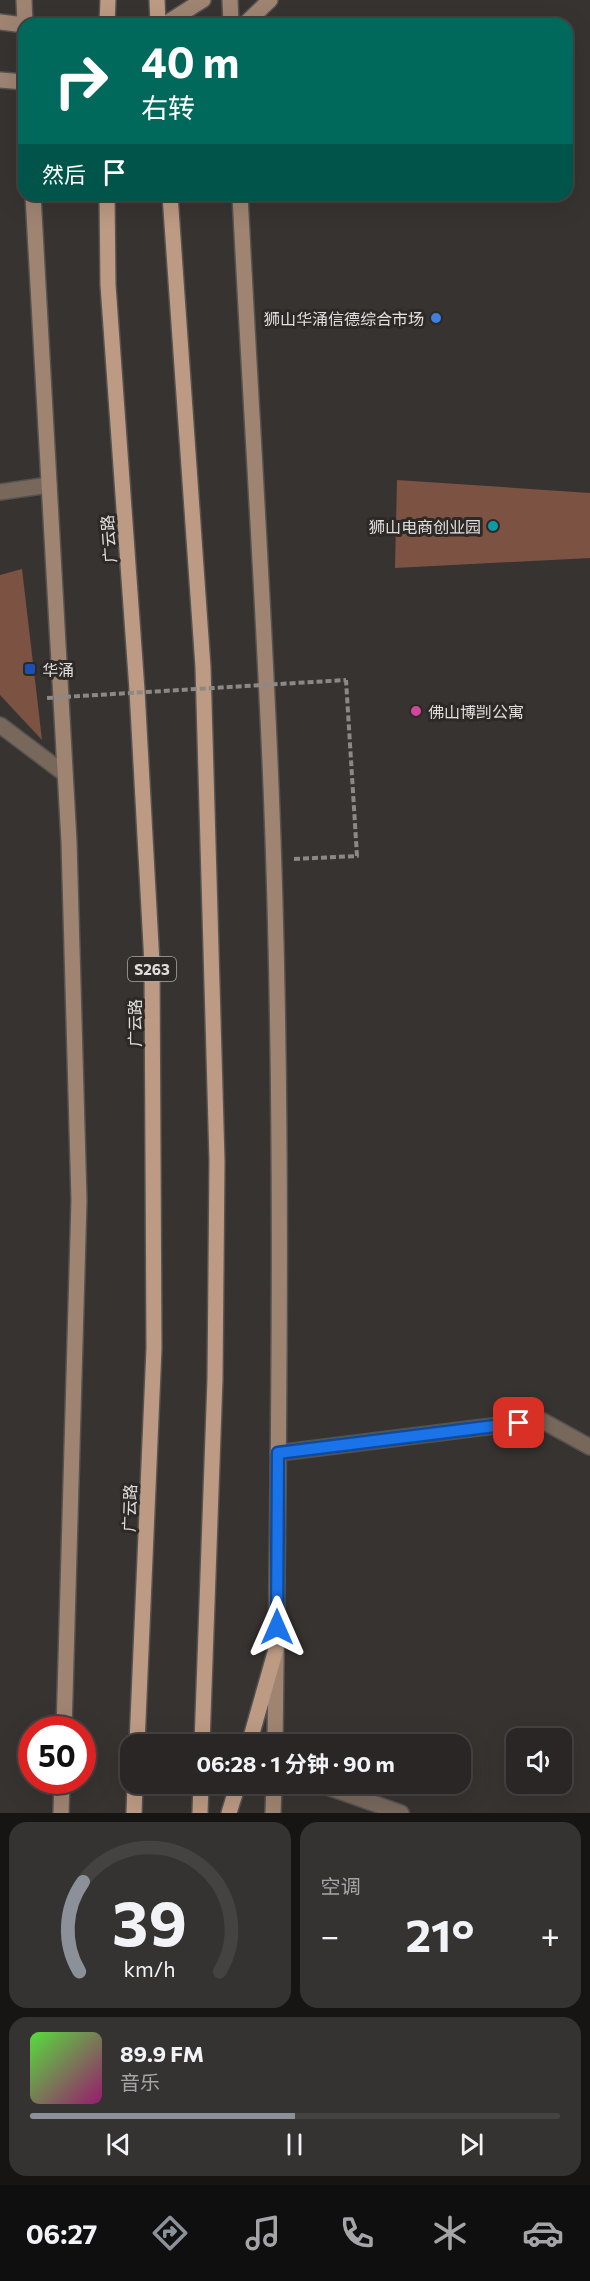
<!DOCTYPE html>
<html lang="zh">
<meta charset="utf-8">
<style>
:root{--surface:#292625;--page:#353232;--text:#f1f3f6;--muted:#a5a5a7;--line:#454342;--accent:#8c9099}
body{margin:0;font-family:Commissioner,"Noto Sans SC",sans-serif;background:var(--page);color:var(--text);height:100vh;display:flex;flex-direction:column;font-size:22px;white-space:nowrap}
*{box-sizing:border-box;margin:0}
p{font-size:20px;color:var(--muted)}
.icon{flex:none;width:33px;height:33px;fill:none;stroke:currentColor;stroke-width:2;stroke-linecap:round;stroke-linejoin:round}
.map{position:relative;height:1813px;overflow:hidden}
.side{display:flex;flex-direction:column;gap:9px;padding:9px;background:#171514;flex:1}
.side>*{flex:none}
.banner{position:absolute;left:18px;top:18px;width:555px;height:183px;border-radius:18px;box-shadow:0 6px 24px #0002,0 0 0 2px var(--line);background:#00695c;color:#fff;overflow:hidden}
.controls{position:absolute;left:506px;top:1728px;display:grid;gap:12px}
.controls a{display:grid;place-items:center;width:66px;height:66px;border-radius:12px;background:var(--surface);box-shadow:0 6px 24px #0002,0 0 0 2px var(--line);font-size:30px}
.speed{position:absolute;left:18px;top:1716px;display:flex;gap:12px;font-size:30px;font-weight:700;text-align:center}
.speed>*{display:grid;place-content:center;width:78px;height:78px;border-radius:50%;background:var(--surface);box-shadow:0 6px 24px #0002,0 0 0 2px var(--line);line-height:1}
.speed .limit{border:9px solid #d22;background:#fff;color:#111}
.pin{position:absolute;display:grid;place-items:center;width:51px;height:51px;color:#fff;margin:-26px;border-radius:12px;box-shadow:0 3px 9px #0006}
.me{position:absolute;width:66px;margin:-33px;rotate:0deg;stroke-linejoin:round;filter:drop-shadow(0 0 4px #0008)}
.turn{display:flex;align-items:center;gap:21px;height:126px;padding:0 24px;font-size:27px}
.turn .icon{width:78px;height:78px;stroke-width:2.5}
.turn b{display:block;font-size:42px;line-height:51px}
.then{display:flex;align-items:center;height:57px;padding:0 24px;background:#0003;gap:12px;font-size:22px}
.big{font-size:45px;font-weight:700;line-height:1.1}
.side .tile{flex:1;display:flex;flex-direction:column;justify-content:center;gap:9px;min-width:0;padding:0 21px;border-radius:18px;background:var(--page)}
.side .dial{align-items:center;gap:0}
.dial svg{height:156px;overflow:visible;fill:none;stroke:var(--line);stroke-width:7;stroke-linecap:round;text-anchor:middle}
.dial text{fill:var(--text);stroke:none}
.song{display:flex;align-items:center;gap:18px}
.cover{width:72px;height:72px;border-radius:9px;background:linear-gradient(135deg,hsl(110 70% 55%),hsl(320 70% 35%))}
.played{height:6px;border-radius:3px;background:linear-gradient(90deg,var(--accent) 50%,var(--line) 50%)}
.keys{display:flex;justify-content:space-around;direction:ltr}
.heat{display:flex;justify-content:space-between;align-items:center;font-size:33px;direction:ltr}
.side .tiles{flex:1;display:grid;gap:9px;grid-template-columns:1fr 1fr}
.tile:last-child{grid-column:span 2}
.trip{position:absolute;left:120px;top:1734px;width:351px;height:60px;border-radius:18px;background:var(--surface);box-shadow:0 6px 24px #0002,0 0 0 2px var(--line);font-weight:700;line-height:60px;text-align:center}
.tabs{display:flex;height:96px;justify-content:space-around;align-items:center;background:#100f0f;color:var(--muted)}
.tabs .icon{width:42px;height:42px}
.tabs .current{color:var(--accent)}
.tabs b{font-size:27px;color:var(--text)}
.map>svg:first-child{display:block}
.building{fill:#7c5243}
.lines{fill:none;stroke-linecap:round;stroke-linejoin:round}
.minor-casing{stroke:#555250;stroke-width:18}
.secondary-casing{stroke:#555250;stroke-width:18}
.primary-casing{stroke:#555250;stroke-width:18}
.path{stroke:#8b8886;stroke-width:4;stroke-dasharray:6 3;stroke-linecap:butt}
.minor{stroke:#78685c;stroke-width:15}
.secondary{stroke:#9f8472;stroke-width:15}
.primary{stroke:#bc9a83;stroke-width:15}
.path-bridge{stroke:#8b8886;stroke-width:4;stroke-dasharray:6 3;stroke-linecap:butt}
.route-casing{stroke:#114b97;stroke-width:15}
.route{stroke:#1a73e8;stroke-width:10}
.shop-dot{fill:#3f7fe0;stroke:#2d2927;stroke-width:2}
.culture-dot{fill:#0f9aa8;stroke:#2d2927;stroke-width:2}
.transit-dot{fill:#1a4fb4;stroke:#2d2927;stroke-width:2}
.hotel-dot{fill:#d1479c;stroke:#2d2927;stroke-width:2}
.labels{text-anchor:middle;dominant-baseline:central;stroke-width:6;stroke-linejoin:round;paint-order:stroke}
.shield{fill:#2d2927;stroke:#aaa8a6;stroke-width:1.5}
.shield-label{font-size:15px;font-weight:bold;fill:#e0dedd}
.poi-label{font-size:16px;fill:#e0dedd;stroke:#2d2927;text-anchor:end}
.street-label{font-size:16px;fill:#e0dedd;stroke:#2d2927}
</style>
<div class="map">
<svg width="590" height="1813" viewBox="0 0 590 1813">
<rect width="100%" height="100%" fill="#373331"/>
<g class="building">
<polygon points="397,480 590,493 590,558 395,568"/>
<polygon points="22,569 42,740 0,695 0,575"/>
</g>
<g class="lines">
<g class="minor-casing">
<g id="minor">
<polyline points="0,492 49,485"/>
<polyline points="0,725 65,774"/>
<polyline points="278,1453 541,1420 590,1447"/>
<polyline points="319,1784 401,1813"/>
</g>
</g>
<g class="secondary-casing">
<g id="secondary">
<polyline points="24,0 25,24"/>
<polyline points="230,0 231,24"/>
<polyline points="0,22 24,25"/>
<polyline points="165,24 203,0"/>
<polyline points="245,24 270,0"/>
<polyline points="0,80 24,82"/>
<polyline points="33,195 69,842 79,1200 64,1730"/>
<path d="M240 195C250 392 263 589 271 786 284 1105 279 1425 275 1744"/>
<polyline points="61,1813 62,1780"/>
<polyline points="273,1813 274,1784"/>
</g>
</g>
<g class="primary-casing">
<g id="primary">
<polyline points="157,0 158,24"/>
<polyline points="107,24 108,0"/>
<polyline points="107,195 108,285 137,690 152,964 154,1348 137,1744"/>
<polyline points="170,195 203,667 217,1161 215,1379 202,1744"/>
<polyline points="249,1744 276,1649"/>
<polyline points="134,1813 135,1784"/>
<polyline points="200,1813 201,1784"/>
<polyline points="229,1813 238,1784"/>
</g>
</g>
<polyline class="path" points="294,859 357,856 346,680"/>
<use href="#minor" class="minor"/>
<use href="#secondary" class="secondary"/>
<use href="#primary" class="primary"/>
<polyline class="path-bridge" points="47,698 346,680"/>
</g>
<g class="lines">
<g class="route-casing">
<polyline id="route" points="277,1627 278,1453 519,1423"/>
</g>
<use href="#route" class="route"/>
</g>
<circle class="shop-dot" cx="436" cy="318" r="6"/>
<circle class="culture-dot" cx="493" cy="526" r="6"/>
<rect class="transit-dot" x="24" y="663" width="12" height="12" rx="3"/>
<circle class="hotel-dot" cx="416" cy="711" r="6"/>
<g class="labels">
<rect class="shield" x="128" y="957" width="48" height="24" rx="4.5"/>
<g class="shield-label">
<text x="152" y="969">S263</text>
</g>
<g class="poi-label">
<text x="424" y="318">狮山华涌信德综合市场</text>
<text x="481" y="526">狮山电商创业园</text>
<text x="42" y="669" text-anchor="start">华涌</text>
<text x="428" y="711" text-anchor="start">佛山博剀公寓</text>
</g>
<g class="street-label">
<text transform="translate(108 539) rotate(-94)">广云路</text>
<text transform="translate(134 1023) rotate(-90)">广云路</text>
<text transform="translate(129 1508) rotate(-88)">广云路</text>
</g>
</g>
</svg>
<div class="controls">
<a><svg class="icon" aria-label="sound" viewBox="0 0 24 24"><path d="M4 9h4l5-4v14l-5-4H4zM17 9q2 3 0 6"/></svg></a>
</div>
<div class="speed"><div class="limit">50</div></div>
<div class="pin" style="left:519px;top:1423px;background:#d93025"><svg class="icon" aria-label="arrive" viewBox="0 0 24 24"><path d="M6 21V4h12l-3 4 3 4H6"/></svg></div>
<svg class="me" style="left:277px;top:1627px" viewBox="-20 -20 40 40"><path d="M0-17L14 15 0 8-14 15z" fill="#1a73e8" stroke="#fff" stroke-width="4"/></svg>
<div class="trip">06:28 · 1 分钟 · 90 m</div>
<div class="banner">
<div class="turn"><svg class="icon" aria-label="right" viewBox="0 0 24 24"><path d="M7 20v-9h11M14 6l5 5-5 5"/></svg><div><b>40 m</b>右转</div></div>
<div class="then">然后<svg class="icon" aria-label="arrive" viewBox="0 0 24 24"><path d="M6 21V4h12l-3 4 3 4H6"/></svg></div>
</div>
</div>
<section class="side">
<div class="tiles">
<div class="tile dial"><svg viewBox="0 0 100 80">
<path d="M14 69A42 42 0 1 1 86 69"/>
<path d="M14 69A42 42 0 0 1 16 23" stroke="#8c9099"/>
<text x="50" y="56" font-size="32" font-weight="700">39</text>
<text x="50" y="72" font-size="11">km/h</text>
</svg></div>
<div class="tile"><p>空调</p>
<div class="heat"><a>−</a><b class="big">21°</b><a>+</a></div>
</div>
<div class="tile">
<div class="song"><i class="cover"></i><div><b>89.9 FM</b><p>音乐</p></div></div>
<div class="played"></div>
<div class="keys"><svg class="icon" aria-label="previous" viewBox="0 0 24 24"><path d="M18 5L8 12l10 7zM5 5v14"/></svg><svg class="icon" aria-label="pause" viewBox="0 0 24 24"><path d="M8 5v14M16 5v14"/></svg><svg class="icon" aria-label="next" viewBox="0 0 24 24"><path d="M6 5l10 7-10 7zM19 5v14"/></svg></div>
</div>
</div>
</section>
<nav class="tabs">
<b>06:27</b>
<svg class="icon current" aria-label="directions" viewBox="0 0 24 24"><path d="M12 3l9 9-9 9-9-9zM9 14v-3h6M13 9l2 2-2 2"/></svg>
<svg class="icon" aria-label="music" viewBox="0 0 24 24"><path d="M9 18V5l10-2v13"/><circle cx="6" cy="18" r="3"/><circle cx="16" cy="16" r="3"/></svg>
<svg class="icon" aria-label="phone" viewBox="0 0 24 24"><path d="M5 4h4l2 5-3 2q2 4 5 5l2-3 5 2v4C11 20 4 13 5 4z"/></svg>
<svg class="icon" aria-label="climate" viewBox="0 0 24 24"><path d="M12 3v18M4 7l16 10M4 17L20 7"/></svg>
<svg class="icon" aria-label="car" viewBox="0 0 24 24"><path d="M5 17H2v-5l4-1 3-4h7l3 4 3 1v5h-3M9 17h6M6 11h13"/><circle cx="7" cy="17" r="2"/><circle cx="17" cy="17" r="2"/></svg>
</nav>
